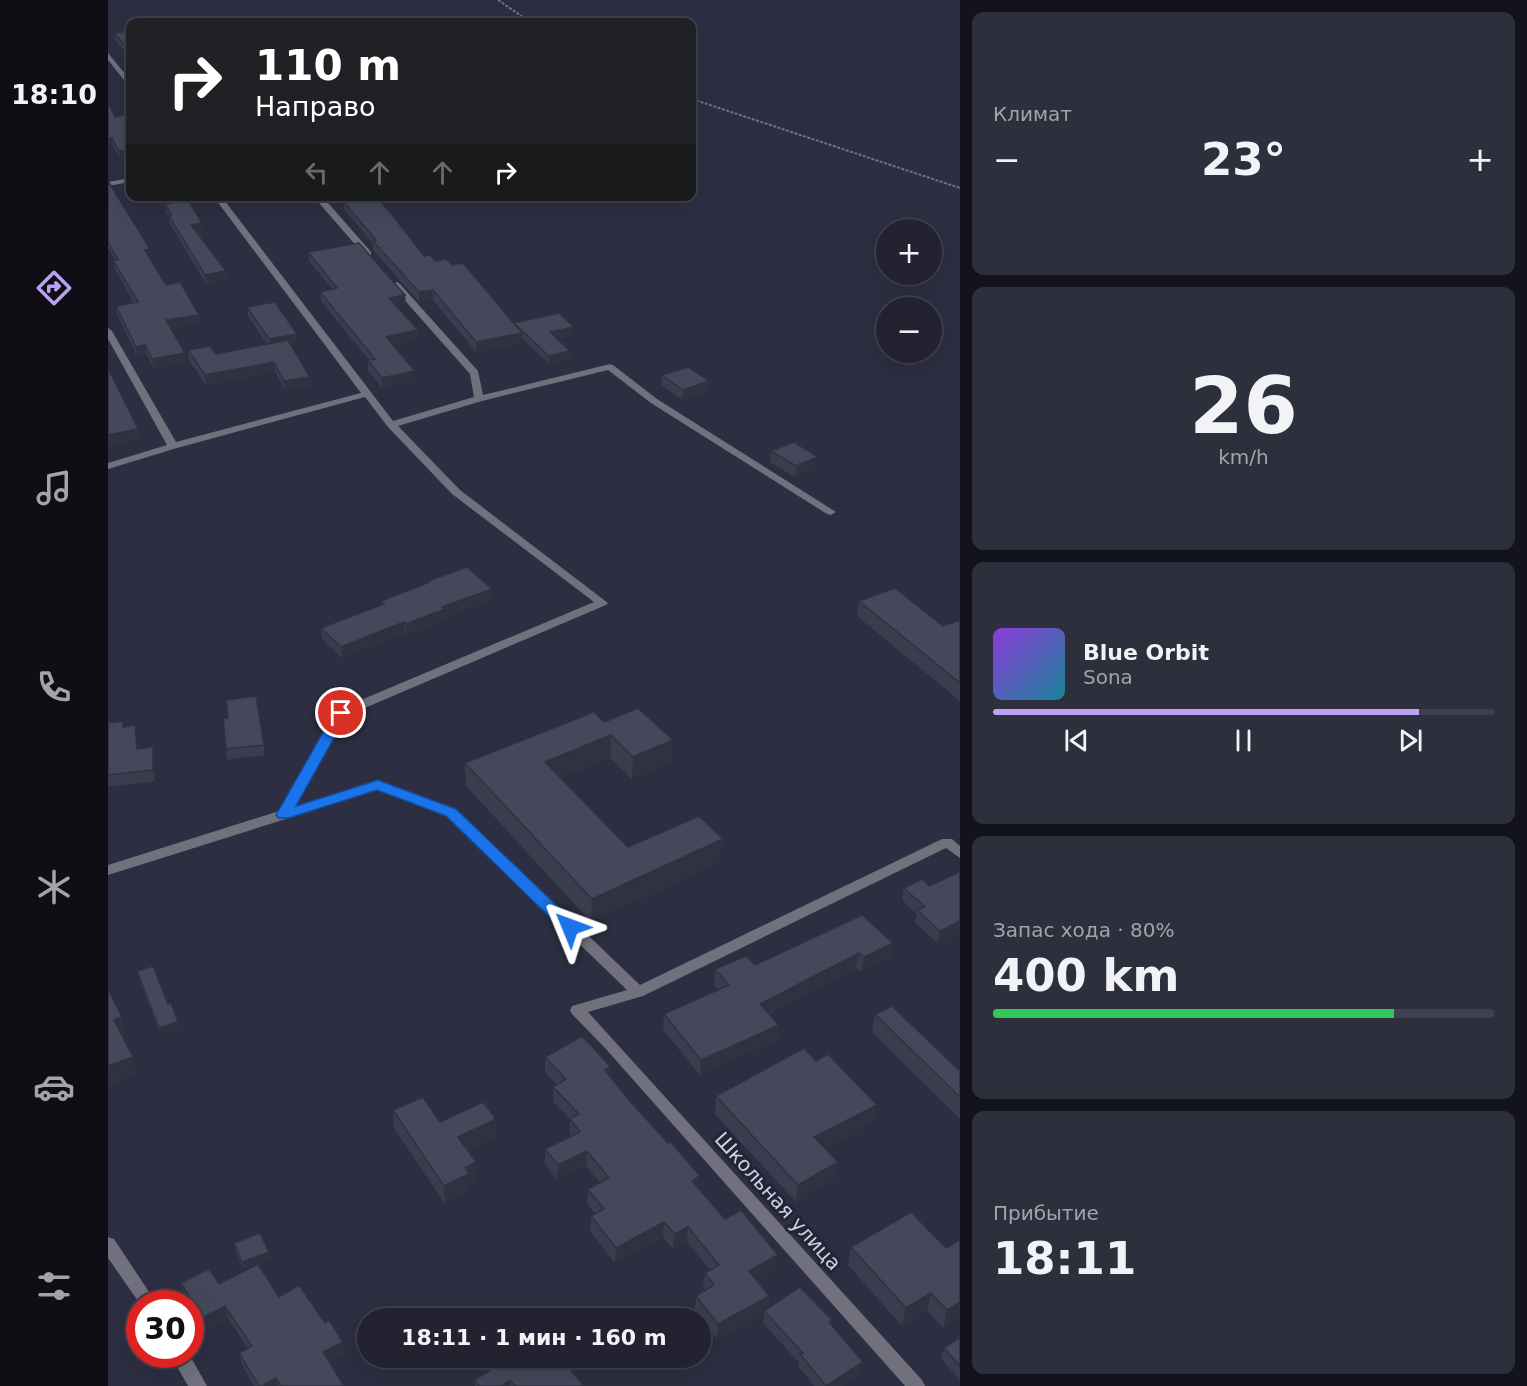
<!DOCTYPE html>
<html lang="ru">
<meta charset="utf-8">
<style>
:root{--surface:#222231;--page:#2e2f3d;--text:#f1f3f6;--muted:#a2a4ab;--line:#3f3f4d;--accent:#bca0f2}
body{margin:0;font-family:"DejaVu Sans",sans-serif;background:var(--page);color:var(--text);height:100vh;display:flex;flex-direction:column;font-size:22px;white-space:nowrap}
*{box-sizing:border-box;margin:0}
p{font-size:20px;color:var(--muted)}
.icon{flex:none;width:33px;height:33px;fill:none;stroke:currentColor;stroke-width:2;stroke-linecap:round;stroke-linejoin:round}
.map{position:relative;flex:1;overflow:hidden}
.sheet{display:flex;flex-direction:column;gap:12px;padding:12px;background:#13131b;width:567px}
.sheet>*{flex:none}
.hud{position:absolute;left:18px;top:18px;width:570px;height:183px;border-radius:12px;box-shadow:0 6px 24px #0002,0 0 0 2px var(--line);background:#202124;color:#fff;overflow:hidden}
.controls{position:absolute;left:768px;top:219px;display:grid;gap:12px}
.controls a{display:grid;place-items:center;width:66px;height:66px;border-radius:50%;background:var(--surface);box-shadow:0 6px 24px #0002,0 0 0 2px var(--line);font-size:30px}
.speed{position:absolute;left:18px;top:1290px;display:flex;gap:12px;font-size:30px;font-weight:700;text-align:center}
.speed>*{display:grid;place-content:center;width:78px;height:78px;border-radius:50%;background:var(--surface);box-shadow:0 6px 24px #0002,0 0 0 2px var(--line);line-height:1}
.speed .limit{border:9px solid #d22;background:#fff;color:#111}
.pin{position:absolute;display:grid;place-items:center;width:51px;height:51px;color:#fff;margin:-26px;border:3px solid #fff;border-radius:50%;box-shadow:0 2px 6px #0007}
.me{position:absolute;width:66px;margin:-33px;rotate:314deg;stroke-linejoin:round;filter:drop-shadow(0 0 4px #0008)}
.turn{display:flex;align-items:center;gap:21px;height:126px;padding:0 30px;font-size:27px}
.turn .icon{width:78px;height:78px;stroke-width:2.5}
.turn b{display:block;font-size:42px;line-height:51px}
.lanes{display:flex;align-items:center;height:57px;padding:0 30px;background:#0003;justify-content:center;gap:30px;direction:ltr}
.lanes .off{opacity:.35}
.big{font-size:45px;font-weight:700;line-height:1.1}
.sheet .widget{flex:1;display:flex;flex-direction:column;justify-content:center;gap:9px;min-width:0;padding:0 21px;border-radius:12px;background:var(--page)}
.sheet .dial{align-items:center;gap:0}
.dial b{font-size:78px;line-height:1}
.song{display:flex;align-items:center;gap:18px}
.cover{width:72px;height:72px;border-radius:9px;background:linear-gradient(135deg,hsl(270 70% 55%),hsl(190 70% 35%))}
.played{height:6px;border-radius:3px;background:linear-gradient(90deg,var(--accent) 85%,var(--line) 85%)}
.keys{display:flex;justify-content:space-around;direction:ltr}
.heat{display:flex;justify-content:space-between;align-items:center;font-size:33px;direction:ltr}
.charge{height:9px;border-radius:4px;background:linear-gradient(90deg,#34c759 80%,var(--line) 0)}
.trip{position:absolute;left:249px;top:1308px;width:354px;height:60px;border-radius:30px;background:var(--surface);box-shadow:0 6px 24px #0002,0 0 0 2px var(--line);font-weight:700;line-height:60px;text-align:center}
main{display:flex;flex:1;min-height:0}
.tabs{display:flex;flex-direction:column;width:108px;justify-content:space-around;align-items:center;background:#0e0e14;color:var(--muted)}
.tabs .icon{width:42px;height:42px}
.tabs .current{color:var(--accent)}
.tabs b{font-size:27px;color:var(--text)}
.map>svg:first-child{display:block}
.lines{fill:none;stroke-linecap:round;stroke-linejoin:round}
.path{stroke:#717282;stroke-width:2;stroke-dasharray:3 1.5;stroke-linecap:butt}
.street{fill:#70717d;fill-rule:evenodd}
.wall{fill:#3b3d4e}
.shaded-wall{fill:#303240}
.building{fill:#45475b;stroke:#303240;stroke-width:1.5}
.route{fill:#1a73e8;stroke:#114b97;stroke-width:1.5}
.labels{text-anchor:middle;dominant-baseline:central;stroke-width:6;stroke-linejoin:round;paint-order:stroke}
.near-street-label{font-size:20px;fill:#d0d2de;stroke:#232437}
</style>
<main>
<nav class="tabs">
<b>18:10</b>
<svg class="icon current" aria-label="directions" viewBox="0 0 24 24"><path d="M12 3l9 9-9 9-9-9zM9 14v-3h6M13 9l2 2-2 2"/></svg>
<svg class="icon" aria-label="music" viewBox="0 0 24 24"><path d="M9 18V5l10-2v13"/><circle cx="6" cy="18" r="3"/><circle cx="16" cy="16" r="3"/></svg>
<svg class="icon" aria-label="phone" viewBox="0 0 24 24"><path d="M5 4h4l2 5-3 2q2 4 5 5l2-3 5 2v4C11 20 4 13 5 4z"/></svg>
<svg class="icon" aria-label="climate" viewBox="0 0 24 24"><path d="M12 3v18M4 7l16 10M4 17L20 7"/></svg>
<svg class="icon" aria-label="car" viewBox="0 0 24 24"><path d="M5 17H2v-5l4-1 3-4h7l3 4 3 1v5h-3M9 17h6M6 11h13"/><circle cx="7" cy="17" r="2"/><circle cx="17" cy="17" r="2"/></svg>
<svg class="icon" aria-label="filters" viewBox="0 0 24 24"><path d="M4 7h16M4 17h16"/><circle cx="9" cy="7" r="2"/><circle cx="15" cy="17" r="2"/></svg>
</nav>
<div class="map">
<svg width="852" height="1386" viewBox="0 0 852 1386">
<rect width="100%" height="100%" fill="#2d2e41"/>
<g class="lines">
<g class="path">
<polyline points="390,0 422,22"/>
<polyline points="584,99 852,188"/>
</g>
<g class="street">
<polygon points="0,53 22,80 22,86 20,85 0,60"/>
<polygon points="22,178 22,182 0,186 0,182"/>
<polygon points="105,196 113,196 285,421 366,397 362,374 285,287 284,285 288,282 291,283 370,371 375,395 502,364 505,365 549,399 728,512 723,515 719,514 543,403 500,370 374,401 290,426 352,490 500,603 498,605 238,716 187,807 270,781 348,809 532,985 834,839 844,839 852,846 852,858 838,848 535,996 480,1012 814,1380 817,1386 797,1386 497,1048 464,1014 462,1010 464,1006 519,990 338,815 270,790 0,875 0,865 171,811 229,710 486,602 344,494 280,427 257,397 69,448 0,469 0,463 59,445 0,339 0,328 4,331 68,442 253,393"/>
<polygon points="205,196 214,196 263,252 263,256 257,256"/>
<polygon points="0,1237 6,1239 49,1304 32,1304 0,1258"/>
<polygon points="62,1354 81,1354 99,1386 80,1386"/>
</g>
</g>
<g class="wall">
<polygon points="22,31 22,58 7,40 6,33"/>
<polygon points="0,102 7,117 12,159 5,146 0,146"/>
<polygon points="0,181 42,249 43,258 42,258 58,285 91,315 92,323 62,328 77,353 78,362 46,368 38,354 29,356 9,314 8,306 26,303 7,269 5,260 7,260 0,248"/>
<polygon points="235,201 316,256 327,261 344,265 406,324 406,323 466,335 448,339 462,359 441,364 414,338 414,343 368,352 325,300 311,302 265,250 265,244 236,209"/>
<polygon points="57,204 94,223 95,232 89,233 119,280 98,284 62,224 61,218 58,212"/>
<polygon points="200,252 298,304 289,306 311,340 285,345 307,381 274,388 260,370 260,360 261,360 213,301 212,292 224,289 201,261"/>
<polygon points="139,307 190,342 182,344 203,386 177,391 167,372 98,385 81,360 80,350 108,354 159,344 140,316"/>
<polygon points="554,375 601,392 575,400 553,385"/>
<polygon points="663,451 709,468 687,477 662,462"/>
<polygon points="320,581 384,600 337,618 337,620 299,635 297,633 234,658 214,639 213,628 273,605 273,601 320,583"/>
<polygon points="751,601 835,626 852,620 852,701 749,616"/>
<polygon points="120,718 156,745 157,755 119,760 118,749"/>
<polygon points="496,722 564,762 524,779 502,758 452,778 520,847 613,862 483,922 358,786 357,763"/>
<polygon points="0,723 16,727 27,725 30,749 45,747 47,758 47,781 0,787"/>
<polygon points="852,872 830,943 807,923 809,914 794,900 796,888 821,886"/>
<polygon points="754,915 782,958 753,972 748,968 661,1014 671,1025 669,1040 592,1076 555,1029 556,1014 610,990 606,985 607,969 647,965"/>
<polygon points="29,971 60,1004 71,1028 52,1034 30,977"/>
<polygon points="767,1014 852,1071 852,1119 764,1032"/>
<polygon points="437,1057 503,1067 503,1077 591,1189 617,1219 670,1255 668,1270 649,1281 661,1296 660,1309 724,1320 723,1325 753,1374 734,1386 706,1386 690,1366 691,1363 655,1323 656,1313 609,1339 587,1310 588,1296 597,1290 595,1288 597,1273 602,1270 579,1242 565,1249 555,1237 507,1263 482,1231 483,1216 487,1214 479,1204 480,1189 492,1183 478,1166 449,1180 437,1164 437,1149 463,1136 462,1134 462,1119 445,1102 445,1087 449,1085 437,1072"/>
<polygon points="608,1096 766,1122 717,1148 730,1162 727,1179 688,1202 607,1114"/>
<polygon points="285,1110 388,1137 360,1151 368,1162 369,1180 361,1184 362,1192 337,1204 286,1128"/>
<polygon points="126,1243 161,1252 162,1258 135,1269 127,1250"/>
<polygon points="743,1247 838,1248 852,1317 835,1328 819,1311 794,1326 740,1265"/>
<polygon points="73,1283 111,1284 171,1297 217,1323 235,1342 236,1354 221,1362 236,1386 146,1386 134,1365 131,1353 140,1349 120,1318 96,1331 82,1307 82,1304 80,1304 76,1296"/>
<polygon points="852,1339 852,1380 833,1359 836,1348"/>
<polygon points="402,1358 476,1386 367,1386 366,1380"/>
</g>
<g class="shaded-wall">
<polygon points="4,138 5,146 0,146 0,139"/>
<polygon points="22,150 22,158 12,159 11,151"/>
<polygon points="94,223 95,232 84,233 83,225"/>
<polygon points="42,249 43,258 38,259 37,250"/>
<polygon points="118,271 119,280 98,284 97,275"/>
<polygon points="325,290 325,300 311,302 311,292"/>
<polygon points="297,295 298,304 282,307 281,298"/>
<polygon points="91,315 92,323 59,329 58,320"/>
<polygon points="466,327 466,335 442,340 442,332"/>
<polygon points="310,330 311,340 279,346 278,337"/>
<polygon points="414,333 414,343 368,352 368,342"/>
<polygon points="189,334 190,342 162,348 161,339"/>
<polygon points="37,345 38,354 29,356 28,347"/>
<polygon points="462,351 462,359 441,364 441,356"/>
<polygon points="77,353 78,362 46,368 44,359"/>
<polygon points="166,362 167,372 98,385 97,375"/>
<polygon points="307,371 307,381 274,388 274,378"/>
<polygon points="202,377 203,386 177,391 176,381"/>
<polygon points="601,381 601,392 575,400 575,390"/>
<polygon points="30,429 32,440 0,446 0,435"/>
<polygon points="710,457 709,468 687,477 688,466"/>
<polygon points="384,589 384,600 337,618 337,620 299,635 298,624 334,607"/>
<polygon points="296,622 297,633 234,658 233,647"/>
<polygon points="503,735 502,758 436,785 437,762"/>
<polygon points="565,740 564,762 524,779 525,757"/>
<polygon points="45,747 47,758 47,781 45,770"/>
<polygon points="615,839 613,862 483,922 484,899"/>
<polygon points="852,921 852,932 830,943 832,931"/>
<polygon points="785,943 782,958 753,972 756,957"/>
<polygon points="751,953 748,968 650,1019 652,1004"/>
<polygon points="14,1017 18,1035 10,1038 6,1020"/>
<polygon points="70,1022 71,1028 52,1034 51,1028"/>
<polygon points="671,1025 669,1040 592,1076 593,1060"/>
<polygon points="25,1057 29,1075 0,1086 0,1066"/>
<polygon points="503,1067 503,1082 497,1070"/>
<polygon points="769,1105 766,1122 704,1155 706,1137"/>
<polygon points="388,1119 388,1137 351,1155 350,1137"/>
<polygon points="479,1151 478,1166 449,1180 450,1165"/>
<polygon points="368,1162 369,1180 361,1184 362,1192 337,1204 336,1186 357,1168"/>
<polygon points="730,1162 727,1179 688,1202 690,1185"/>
<polygon points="592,1176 591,1191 584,1181"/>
<polygon points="556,1222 555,1237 507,1263 508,1248"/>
<polygon points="580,1227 579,1242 565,1249 567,1234"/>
<polygon points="161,1252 162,1258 135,1269 134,1262"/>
<polygon points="670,1255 668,1270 639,1286 641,1271"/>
<polygon points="823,1293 819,1311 794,1326 798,1308"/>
<polygon points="661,1296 659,1311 656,1311 656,1313 609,1339 610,1324"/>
<polygon points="852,1302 852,1317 835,1328 839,1310"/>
<polygon points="117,1306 120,1318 96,1331 94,1318"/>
<polygon points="235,1342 236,1354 217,1365 215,1352"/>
<polygon points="755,1362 753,1374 734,1386 718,1386"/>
<polygon points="168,1378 170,1386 154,1386"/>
<polygon points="402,1380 402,1386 393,1386"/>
</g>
<g class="building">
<polygon points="22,31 22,52 6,33"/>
<polygon points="0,102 7,117 18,115 22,122 22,150 11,151 4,138 0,139"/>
<polygon points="0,181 42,249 37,250 58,285 72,282 91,315 58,320 77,353 44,359 37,345 28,347 8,306 30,302 5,260 10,260 0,242"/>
<polygon points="260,196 267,196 282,212 316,256 322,255 327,261 338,259 344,265 355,263 414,333 368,342 325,290 311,292 265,241 268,240 235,201"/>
<polygon points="80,200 94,223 83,225 118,271 97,275 61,216 63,214 57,204"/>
<polygon points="251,243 297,295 281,298 310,330 278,337 307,371 274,378 260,360 267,359 212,292 229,288 200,252"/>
<polygon points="167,302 189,334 161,339 139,307"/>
<polygon points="451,313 466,327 442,332 462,351 441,356 406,323"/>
<polygon points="180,340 202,377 176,381 166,362 97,375 80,350 102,346 108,354"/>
<polygon points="580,367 601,381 575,390 554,375"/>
<polygon points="0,368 30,429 0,435"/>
<polygon points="686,442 710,457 688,466 663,451"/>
<polygon points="359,567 384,589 334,607 337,609 298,624 296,622 233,647 213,628 276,604 273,601 322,582 320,581"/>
<polygon points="787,588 835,626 852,620 852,683 751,601"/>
<polygon points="148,696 156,745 118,749 115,718 120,718 118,700"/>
<polygon points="530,708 565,740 525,757 503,735 437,762 520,847 591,816 615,839 484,899 357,763 486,712 496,722"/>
<polygon points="15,721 15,727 27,725 29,749 45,747 45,770 0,775 0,723"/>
<polygon points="852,872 852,921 832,931 809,910 817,907 796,888 814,879 821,886"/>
<polygon points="754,915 785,943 756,957 751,953 652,1004 671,1025 593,1060 556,1014 621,985 607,969 638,956 647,965"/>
<polygon points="45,966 60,1004 63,1003 70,1022 51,1028 29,971"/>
<polygon points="0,989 14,1017 6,1020 25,1057 0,1066"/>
<polygon points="784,1006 852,1071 852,1097 767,1014"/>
<polygon points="474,1036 503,1067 497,1070 521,1100 560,1143 562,1141 592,1176 584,1181 617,1219 633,1210 670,1255 641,1271 661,1296 610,1324 588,1296 606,1285 597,1273 611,1265 580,1227 567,1234 556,1222 508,1248 483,1216 496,1209 480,1189 501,1178 479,1151 450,1165 437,1149 472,1132 462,1119 471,1114 445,1087 458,1079 437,1057"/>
<polygon points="696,1048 708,1061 720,1054 769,1105 706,1137 730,1162 690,1185 608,1096"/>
<polygon points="315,1097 332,1122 375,1102 388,1119 350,1137 368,1162 357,1168 361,1174 336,1186 285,1110"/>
<polygon points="803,1212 838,1248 852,1240 852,1302 839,1310 823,1293 798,1308 743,1247"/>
<polygon points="152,1233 161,1252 134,1262 126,1243"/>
<polygon points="150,1264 171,1297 191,1285 217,1323 221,1320 235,1342 215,1352 236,1386 173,1386 168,1378 154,1386 151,1386 131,1353 144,1346 117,1306 94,1318 73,1283 101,1269 111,1284"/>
<polygon points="692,1287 724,1320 721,1322 755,1362 718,1386 692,1354 695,1353 656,1311"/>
<polygon points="851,1338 852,1339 852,1366 836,1348"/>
<polygon points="402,1358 453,1358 476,1386 407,1386 402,1380 393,1386 371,1386 366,1380"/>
</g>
<polygon class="route" points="233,709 240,713 188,806 270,780 348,809 467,923 470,927 467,931 456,931 338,816 269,790 181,818 171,818 168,815 226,713"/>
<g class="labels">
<g class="near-street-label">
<text transform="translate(670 1201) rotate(48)">Школьная улица</text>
</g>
</g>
</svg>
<div class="controls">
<a>+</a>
<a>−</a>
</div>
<div class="speed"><div class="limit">30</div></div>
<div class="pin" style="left:233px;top:713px;background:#d93025"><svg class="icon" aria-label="arrive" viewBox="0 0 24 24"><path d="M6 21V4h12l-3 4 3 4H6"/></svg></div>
<svg class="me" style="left:462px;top:927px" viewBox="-20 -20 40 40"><path d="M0-17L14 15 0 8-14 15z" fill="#1a73e8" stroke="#fff" stroke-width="4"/></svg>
<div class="trip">18:11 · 1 мин · 160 m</div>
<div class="hud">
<div class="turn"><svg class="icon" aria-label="right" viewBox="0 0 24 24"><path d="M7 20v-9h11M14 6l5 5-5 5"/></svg><div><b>110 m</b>Направо</div></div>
<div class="lanes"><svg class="icon off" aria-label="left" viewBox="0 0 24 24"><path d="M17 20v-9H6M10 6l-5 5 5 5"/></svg><svg class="icon off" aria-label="ahead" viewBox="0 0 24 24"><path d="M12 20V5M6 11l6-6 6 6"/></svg><svg class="icon off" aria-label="ahead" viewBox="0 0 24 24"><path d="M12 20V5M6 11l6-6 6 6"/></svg><svg class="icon" aria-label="right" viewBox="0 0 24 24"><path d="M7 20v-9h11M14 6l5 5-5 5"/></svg></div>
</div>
</div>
<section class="sheet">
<div class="widget"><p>Климат</p>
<div class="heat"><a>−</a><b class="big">23°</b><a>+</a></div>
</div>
<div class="widget dial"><b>26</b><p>km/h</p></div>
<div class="widget">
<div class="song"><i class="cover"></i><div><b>Blue Orbit</b><p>Sona</p></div></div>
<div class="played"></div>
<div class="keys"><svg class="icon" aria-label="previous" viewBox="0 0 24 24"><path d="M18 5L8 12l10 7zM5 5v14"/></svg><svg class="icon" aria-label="pause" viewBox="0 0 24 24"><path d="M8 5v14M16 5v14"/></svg><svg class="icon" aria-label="next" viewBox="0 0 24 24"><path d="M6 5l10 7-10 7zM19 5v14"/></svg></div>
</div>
<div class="widget"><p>Запас хода · 80%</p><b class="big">400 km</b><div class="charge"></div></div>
<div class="widget"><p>Прибытие</p><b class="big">18:11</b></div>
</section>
</main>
